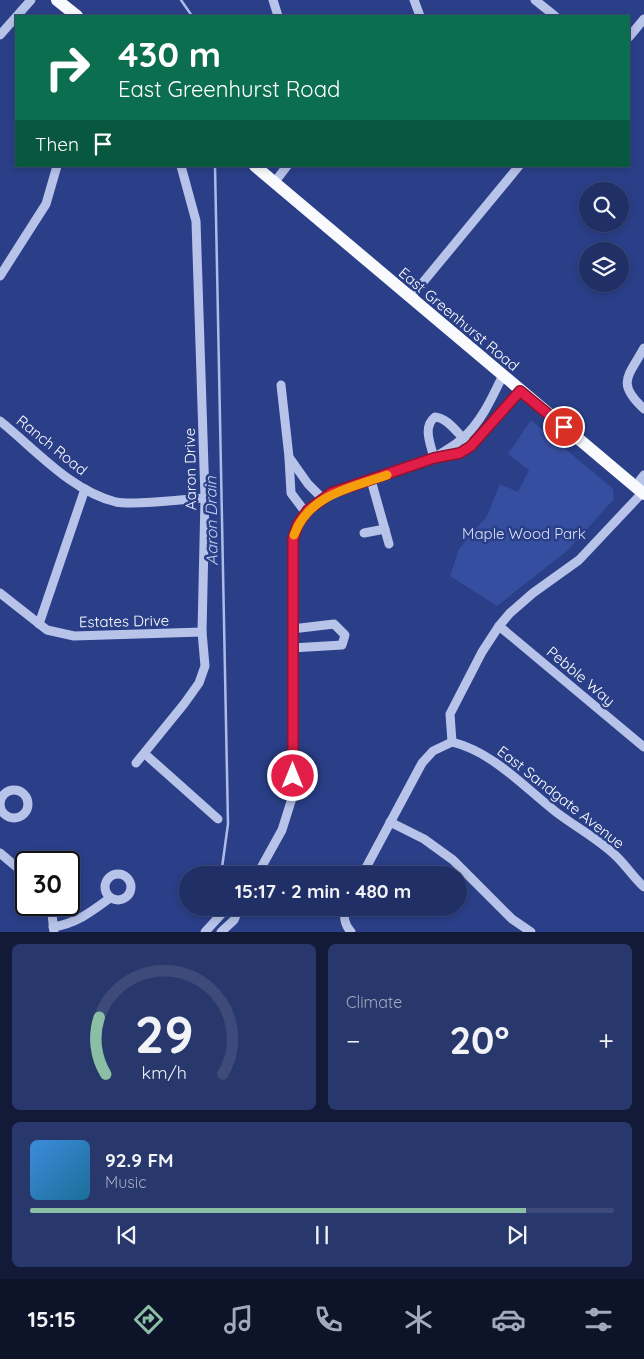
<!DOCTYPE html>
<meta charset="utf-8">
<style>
:root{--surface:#202f66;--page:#28376c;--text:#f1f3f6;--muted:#a2a9bf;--line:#3d4a7a;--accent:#8abfa5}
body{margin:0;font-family:Quicksand,sans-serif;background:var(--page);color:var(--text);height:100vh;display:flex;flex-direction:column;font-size:19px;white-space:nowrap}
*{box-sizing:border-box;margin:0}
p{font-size:16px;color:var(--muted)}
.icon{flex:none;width:28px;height:28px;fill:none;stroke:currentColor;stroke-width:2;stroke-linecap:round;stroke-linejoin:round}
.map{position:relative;height:932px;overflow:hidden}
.details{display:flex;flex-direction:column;gap:12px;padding:12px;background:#121a38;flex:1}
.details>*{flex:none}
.banner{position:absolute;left:15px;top:15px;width:615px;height:152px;border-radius:0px;box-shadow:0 2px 8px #0003,0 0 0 1px var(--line);background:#0b6e4f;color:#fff;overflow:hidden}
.fabs{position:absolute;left:579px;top:182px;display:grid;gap:10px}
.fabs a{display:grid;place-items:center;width:50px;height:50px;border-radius:50%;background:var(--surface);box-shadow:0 2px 8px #0003,0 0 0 1px var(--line);font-size:25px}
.speed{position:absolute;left:15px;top:851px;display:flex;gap:10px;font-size:25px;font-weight:700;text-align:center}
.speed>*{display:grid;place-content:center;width:65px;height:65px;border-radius:50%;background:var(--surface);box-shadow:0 2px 8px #0003,0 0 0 1px var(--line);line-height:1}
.speed .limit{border:2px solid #111;border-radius:8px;background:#fff;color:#111}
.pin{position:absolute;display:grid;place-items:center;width:42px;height:42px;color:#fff;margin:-21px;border:2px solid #fff;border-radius:50%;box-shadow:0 1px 5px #0007}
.me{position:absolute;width:55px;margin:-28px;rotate:0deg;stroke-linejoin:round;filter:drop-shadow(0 0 4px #0008)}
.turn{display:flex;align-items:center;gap:18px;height:105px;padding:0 20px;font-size:22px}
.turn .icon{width:65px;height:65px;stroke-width:2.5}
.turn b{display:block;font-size:35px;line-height:42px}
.then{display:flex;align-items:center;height:48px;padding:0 20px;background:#0003;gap:10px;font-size:19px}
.big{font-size:38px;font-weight:800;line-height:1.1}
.details .widget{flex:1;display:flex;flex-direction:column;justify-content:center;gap:8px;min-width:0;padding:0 18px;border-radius:8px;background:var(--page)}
.details .dial{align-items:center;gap:0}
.dial svg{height:130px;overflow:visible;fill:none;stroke:var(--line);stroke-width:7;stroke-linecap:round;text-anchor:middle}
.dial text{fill:var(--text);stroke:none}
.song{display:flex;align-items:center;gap:15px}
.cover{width:60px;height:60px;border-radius:8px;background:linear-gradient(135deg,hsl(210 70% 55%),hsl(200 70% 35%))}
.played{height:5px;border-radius:2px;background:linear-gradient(90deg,var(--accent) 85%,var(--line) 85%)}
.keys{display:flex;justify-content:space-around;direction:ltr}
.heat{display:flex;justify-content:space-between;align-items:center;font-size:28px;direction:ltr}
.details .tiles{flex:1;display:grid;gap:12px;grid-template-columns:1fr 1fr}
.widget:last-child{grid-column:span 2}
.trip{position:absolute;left:179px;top:866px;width:288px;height:50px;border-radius:25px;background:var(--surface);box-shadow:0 2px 8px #0003,0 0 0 1px var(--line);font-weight:800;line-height:50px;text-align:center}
.tab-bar{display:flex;height:80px;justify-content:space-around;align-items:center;background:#0d1329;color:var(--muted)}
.tab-bar .icon{width:35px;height:35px}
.tab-bar .active{color:var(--accent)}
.tab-bar b{font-size:22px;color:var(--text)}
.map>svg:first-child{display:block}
.green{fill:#354e9f}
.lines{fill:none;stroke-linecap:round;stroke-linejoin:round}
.stream{stroke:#acbbe8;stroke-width:2.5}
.minor{stroke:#b7c3e8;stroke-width:9}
.major{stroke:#f9fafe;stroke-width:12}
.route-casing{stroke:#92132f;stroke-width:12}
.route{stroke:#e11d48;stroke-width:9}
.slow{stroke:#f59e0b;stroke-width:9}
.labels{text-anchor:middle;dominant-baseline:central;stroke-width:5;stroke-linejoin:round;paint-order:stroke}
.street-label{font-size:15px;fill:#fff;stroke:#2a3f88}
.park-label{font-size:15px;fill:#dae1f7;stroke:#2a3f88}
.water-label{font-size:16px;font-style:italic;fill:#c3ceef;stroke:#2a3f88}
</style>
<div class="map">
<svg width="644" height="932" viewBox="0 0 644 932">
<rect width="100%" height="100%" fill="#2a3f88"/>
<polygon class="green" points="531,420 613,489 614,499 568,550 497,606 450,576 459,549 487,516 500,484 518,492 529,470 508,454"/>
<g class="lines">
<g class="stream">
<polyline points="181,0 192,16"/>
<polyline points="215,166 228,824 221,875"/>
</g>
<g class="minor">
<polyline points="273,0 278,16"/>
<polyline points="414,0 420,16"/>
<polyline points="535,0 555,16"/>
<polyline points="0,35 31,0"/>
<polyline points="629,37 644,19"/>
<polyline points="274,183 287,166"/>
<polyline points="0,276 46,204 57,166"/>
<polyline points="410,298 519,166"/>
<path d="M644 348C628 377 616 383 644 409"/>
<polyline points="281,385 289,457 308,484 323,499"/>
<path d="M0 421C35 449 71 491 116 502 136 506 183 499 205 498"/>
<path d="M437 456C446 450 456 445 463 438 481 422 492 398 502 377"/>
<polyline points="289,458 291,493 306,513"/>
<path d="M434 458C431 445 422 427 435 417 448 418 457 433 467 442"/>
<polyline points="371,480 389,544"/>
<polyline points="641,492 640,480 644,475"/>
<polyline points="364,533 385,529"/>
<polyline points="0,593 47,630 74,636 202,632"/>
<polyline points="39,624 85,489"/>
<polyline points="499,626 644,747"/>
<polyline points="292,629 334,624 345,635 342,645 292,648"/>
<path d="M452 742C493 752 524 787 556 812 577 828 600 840 618 858 627 867 634 878 644 887"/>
<polyline points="145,754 218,819"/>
<polyline points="136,763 184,704 199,683 205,666 202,632 205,498 196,221 181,166"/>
<circle cx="14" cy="804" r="14"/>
<polyline points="390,822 424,839 453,860 512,919 531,932"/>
<polyline points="0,853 26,875"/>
<circle cx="118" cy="887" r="13"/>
<polyline points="257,875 282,830 293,795 292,564 293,539 298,523 309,510 331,493 434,458 461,453 471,446 520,391"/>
<polyline points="362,875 422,763 433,751 452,742 450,714 482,652 499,626 510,613 533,593 579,560 644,491"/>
<polyline points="51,905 54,932"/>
<path d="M346 908C343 917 344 924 351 932"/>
<path d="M53 927C77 923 91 912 110 898"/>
<polyline points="205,932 227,908"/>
<polyline points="221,932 234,920 239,908"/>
</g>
<g class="major">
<polyline points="57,0 77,16"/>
<polyline points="255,166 644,494"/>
</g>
</g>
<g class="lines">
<g class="route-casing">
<polyline id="route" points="293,776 293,539 298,524 308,510 331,493 434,458 460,453 471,446 520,391 564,427"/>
</g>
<use href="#route" class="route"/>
<path class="slow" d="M294 535C309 494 351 488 387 475"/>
</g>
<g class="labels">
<g class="street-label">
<text transform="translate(459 319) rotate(40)">East Greenhurst Road</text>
<text transform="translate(52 445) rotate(39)">Ranch Road</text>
<text transform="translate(190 469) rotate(-91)">Aaron Drive</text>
<text transform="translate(124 621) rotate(-1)">Estates Drive</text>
<text transform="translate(581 676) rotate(40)">Pebble Way</text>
<text transform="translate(561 797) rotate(38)">East Sandgate Avenue</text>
</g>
<g class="park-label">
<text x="524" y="533">Maple Wood Park</text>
</g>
<g class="water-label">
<text transform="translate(211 521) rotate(-91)">Aaron Drain</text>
</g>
</g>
</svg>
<div class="fabs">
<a><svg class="icon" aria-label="search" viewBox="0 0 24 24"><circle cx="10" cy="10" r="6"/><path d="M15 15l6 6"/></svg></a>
<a><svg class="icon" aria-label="layers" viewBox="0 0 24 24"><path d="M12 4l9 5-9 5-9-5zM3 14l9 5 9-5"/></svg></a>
</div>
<div class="speed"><div class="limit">30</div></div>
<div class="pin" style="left:564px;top:427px;background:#d93025"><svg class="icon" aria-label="arrive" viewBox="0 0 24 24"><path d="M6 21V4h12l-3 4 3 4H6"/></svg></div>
<svg class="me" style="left:293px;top:776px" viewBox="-20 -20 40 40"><circle r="17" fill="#e11d48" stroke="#fff" stroke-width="3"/><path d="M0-11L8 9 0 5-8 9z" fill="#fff"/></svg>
<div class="trip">15:17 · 2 min · 480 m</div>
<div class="banner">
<div class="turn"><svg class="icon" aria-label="right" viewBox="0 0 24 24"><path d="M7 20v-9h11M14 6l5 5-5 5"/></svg><div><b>430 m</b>East Greenhurst Road</div></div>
<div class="then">Then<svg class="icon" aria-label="arrive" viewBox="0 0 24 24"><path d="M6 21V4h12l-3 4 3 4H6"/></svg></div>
</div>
</div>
<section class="details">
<div class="tiles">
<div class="widget dial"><svg viewBox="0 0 100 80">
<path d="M14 69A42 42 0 1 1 86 69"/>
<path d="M14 69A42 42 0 0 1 10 34" stroke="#8abfa5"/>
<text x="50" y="56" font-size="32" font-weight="700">29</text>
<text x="50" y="72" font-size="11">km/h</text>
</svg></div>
<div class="widget"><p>Climate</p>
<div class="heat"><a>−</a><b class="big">20°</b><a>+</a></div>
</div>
<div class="widget">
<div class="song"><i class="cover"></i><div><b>92.9 FM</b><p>Music</p></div></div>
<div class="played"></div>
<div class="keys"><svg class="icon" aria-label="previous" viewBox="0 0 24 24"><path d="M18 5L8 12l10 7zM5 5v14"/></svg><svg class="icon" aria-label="pause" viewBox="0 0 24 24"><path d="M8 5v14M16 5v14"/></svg><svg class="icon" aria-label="next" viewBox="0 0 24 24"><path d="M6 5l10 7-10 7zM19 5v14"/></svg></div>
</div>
</div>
</section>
<nav class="tab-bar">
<b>15:15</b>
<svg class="icon active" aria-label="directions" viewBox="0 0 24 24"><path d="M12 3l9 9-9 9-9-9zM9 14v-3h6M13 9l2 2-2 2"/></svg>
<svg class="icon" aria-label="music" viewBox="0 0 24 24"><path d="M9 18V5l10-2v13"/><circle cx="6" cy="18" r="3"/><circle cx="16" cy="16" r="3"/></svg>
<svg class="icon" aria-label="phone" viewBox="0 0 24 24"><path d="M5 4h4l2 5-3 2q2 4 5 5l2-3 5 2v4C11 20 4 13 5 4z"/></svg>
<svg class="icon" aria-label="climate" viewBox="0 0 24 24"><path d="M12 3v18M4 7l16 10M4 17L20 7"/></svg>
<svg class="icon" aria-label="car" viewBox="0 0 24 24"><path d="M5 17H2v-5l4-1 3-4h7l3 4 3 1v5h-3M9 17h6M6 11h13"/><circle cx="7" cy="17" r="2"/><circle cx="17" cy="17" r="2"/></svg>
<svg class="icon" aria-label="filters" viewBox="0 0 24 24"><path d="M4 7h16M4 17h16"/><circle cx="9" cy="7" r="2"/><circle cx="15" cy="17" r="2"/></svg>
</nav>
